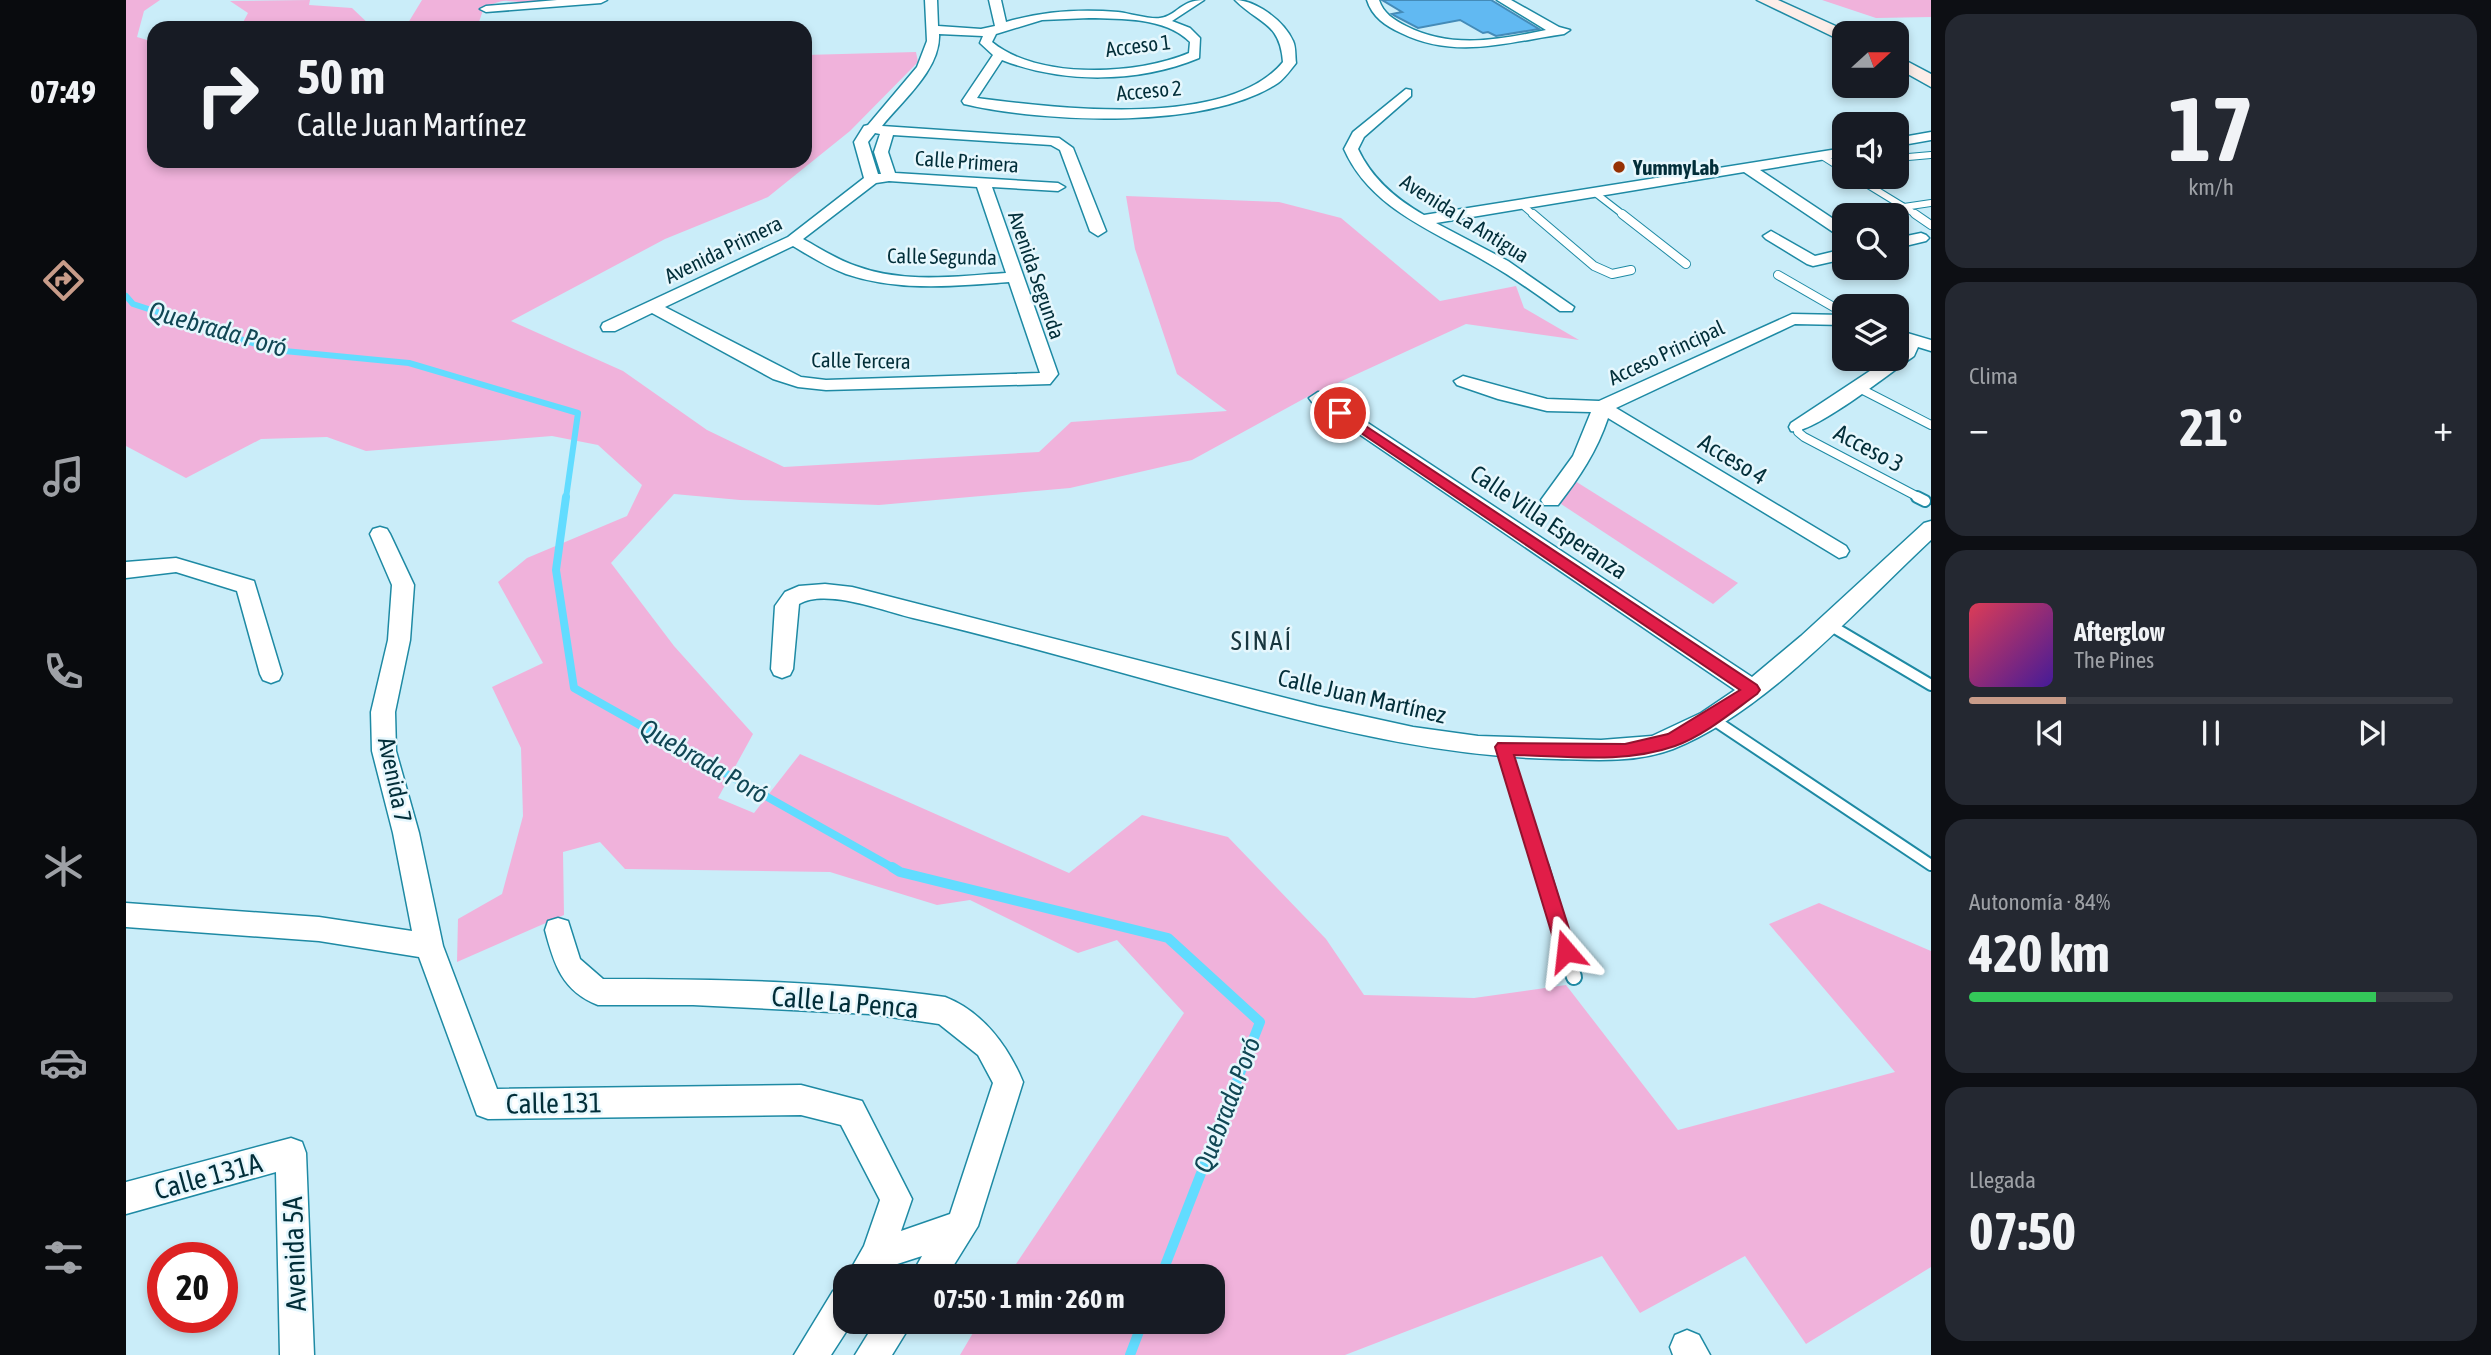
<!DOCTYPE html>
<html lang="es">
<meta charset="utf-8">
<style>
:root{--surface:#171b24;--page:#242831;--text:#f1f3f6;--muted:#9ea1a6;--line:#363941;--accent:#c89c89}
body{margin:0;font-family:"Asap Condensed",sans-serif;background:var(--page);color:var(--text);height:100vh;display:flex;flex-direction:column;font-size:26px;white-space:nowrap}
*{box-sizing:border-box;margin:0}
p{font-size:23px;color:var(--muted)}
.icon{flex:none;width:38px;height:38px;fill:none;stroke:currentColor;stroke-width:2;stroke-linecap:round;stroke-linejoin:round}
.map{position:relative;flex:1;overflow:hidden}
.panel{display:flex;flex-direction:column;gap:14px;padding:14px;background:#0d0f14;width:560px}
.panel>*{flex:none}
.banner{position:absolute;left:21px;top:21px;width:665px;height:147px;border-radius:21px;box-shadow:0 4px 10px #0003;background:#171b24;color:var(--text);overflow:hidden}
.needle{width:46px;rotate:69deg}
.controls{position:absolute;left:1706px;top:21px;display:grid;gap:14px}
.controls a{display:grid;place-items:center;width:77px;height:77px;border-radius:14px;background:var(--surface);box-shadow:0 4px 10px #0003;font-size:35px}
.speed{position:absolute;left:21px;top:1242px;display:flex;gap:14px;font-size:35px;font-weight:700;text-align:center}
.speed>*{display:grid;place-content:center;width:91px;height:91px;border-radius:50%;background:var(--surface);box-shadow:0 4px 10px #0003;line-height:1}
.speed .limit{border:10px solid #d22;background:#fff;color:#111}
.pin{position:absolute;display:grid;place-items:center;width:60px;height:60px;color:#fff;margin:-30px;border:4px solid #fff;border-radius:50%;box-shadow:0 2px 7px #0007}
.me{position:absolute;width:77px;margin:-38px;rotate:343deg;stroke-linejoin:round;filter:drop-shadow(0 0 5px #0008)}
.turn{display:flex;align-items:center;gap:24px;height:147px;padding:0 35px;font-size:32px}
.turn .icon{width:91px;height:91px;stroke-width:2.5}
.turn b{display:block;font-size:49px;line-height:60px}
.big{font-size:52px;font-weight:700;line-height:1.1}
.panel .card{flex:1;display:flex;flex-direction:column;justify-content:center;gap:10px;min-width:0;padding:0 24px;border-radius:21px;background:var(--page)}
.panel .dial{align-items:center;gap:0}
.dial b{font-size:91px;line-height:1}
.song{display:flex;align-items:center;gap:21px}
.cover{width:84px;height:84px;border-radius:10px;background:linear-gradient(135deg,hsl(350 70% 55%),hsl(260 70% 35%))}
.played{height:7px;border-radius:4px;background:linear-gradient(90deg,var(--accent) 20%,var(--line) 20%)}
.keys{display:flex;justify-content:space-around;direction:ltr}
.heat{display:flex;justify-content:space-between;align-items:center;font-size:38px;direction:ltr}
.charge{height:10px;border-radius:5px;background:linear-gradient(90deg,#34c759 84%,var(--line) 0)}
.trip{position:absolute;left:707px;top:1264px;width:392px;height:70px;border-radius:21px;background:var(--surface);box-shadow:0 4px 10px #0003;font-weight:700;line-height:70px;text-align:center}
main{display:flex;flex:1;min-height:0}
.dock{display:flex;flex-direction:column;width:126px;justify-content:space-around;align-items:center;background:#090b0e;color:var(--muted)}
.dock .icon{width:49px;height:49px}
.dock .on{color:var(--accent)}
.dock b{font-size:32px;color:var(--text)}
.map>svg:first-child{display:block}
.green{fill:#f0b2db}
.lines{fill:none;stroke-linecap:round;stroke-linejoin:round}
.stream-far2{stroke:#62dcff;stroke-width:6}
.stream-far1{stroke:#62dcff;stroke-width:8}
.stream{stroke:#62dcff;stroke-width:10}
.building{fill:#61b9f2;stroke:#448bb8;stroke-width:2}
.service-far3-casing{stroke:#1e8aa4;stroke-width:8}
.service-far2-casing{stroke:#1e8aa4;stroke-width:10}
.service-far1-casing{stroke:#1e8aa4;stroke-width:14}
.service-casing{stroke:#1e8aa4;stroke-width:18}
.minor-casing{stroke:#1e8aa4;stroke-width:3}
.secondary-casing{stroke:#1e8aa4;stroke-width:3}
.service-far3{stroke:#fff;stroke-width:6}
.service-far2{stroke:#fff;stroke-width:8}
.service-far1{stroke:#fff;stroke-width:10}
.service{stroke:#fff;stroke-width:14}
.minor{fill:#fff;fill-rule:evenodd}
.secondary{fill:#fcede8;fill-rule:evenodd}
.route{fill:#e11d48;stroke:#92132f;stroke-width:2}
.poi-dot{fill:#963103;stroke:#e6f7fd;stroke-width:2.5}
.labels{text-anchor:middle;dominant-baseline:central;stroke-width:5;stroke-linejoin:round;paint-order:stroke}
.far-street-label{font-size:21px;fill:#022e39;stroke:#e6f7fd}
.far-poi-label{font-size:21px;font-weight:bold;fill:#022e39;stroke:#e6f7fd;text-anchor:start}
.street-label{font-size:24px;fill:#022e39;stroke:#e6f7fd}
.water-label{font-size:26px;font-style:italic;fill:#114755;stroke:#e6f7fd}
.neighbourhood-label{font-size:26px;letter-spacing:2px;fill:#18363f;stroke:#e6f7fd}
.near-street-label{font-size:28px;fill:#022e39;stroke:#e6f7fd}
</style>
<main>
<nav class="dock">
<b>07:49</b>
<svg class="icon on" aria-label="directions" viewBox="0 0 24 24"><path d="M12 3l9 9-9 9-9-9zM9 14v-3h6M13 9l2 2-2 2"/></svg>
<svg class="icon" aria-label="music" viewBox="0 0 24 24"><path d="M9 18V5l10-2v13"/><circle cx="6" cy="18" r="3"/><circle cx="16" cy="16" r="3"/></svg>
<svg class="icon" aria-label="phone" viewBox="0 0 24 24"><path d="M5 4h4l2 5-3 2q2 4 5 5l2-3 5 2v4C11 20 4 13 5 4z"/></svg>
<svg class="icon" aria-label="climate" viewBox="0 0 24 24"><path d="M12 3v18M4 7l16 10M4 17L20 7"/></svg>
<svg class="icon" aria-label="car" viewBox="0 0 24 24"><path d="M5 17H2v-5l4-1 3-4h7l3 4 3 1v5h-3M9 17h6M6 11h13"/><circle cx="7" cy="17" r="2"/><circle cx="17" cy="17" r="2"/></svg>
<svg class="icon" aria-label="filters" viewBox="0 0 24 24"><path d="M4 7h16M4 17h16"/><circle cx="9" cy="7" r="2"/><circle cx="15" cy="17" r="2"/></svg>
</nav>
<div class="map">
<svg width="1805" height="1355" viewBox="0 0 1805 1355">
<rect width="100%" height="100%" fill="#caedf9"/>
<g class="green">
<polygon points="0,0 34,0 18,11 11,37 28,42 28,161 679,161 679,55 790,52 792,62 724,131 642,197 539,239 385,321 497,371 581,430 658,467 913,452 945,422 1101,411 1051,374 1009,249 1000,196 1153,202 1215,218 1314,301 1390,286 1398,308 1453,340 1340,324 1181,397 1066,460 944,488 753,505 614,500 548,494 485,563 548,646 627,734 592,798 628,813 674,754 943,873 1016,815 1102,837 1200,939 1238,995 1348,998 1440,985 1552,1130 1769,1072 1643,924 1693,903 1805,951 1805,1267 1680,1344 1619,1256 1514,1313 1476,1256 1219,1355 834,1355 854,1321 1087,1321 1087,1276 882,1276 1058,1013 991,940 952,953 844,900 811,905 704,872 499,869 474,842 437,852 438,915 331,962 332,919 376,894 397,816 395,748 366,687 417,663 372,582 401,558 501,516 516,485 472,445 426,436 240,451 201,437 135,439 60,478 0,446"/>
<polygon points="184,0 183,5 226,8 247,28 114,28 122,13 104,1"/>
<path d="M296 0H412V2C401 3 392 2 382 1 374 0 366 5 358 7L351 28H279Z"/>
<polygon points="1696,0 1805,0 1805,17 1750,18"/>
<polygon points="1449,481 1612,583 1587,604 1432,502"/>
</g>
<g class="lines">
<polyline class="stream-far2" points="0,296 7,304 148,350 283,363 452,413 440,498"/>
<polyline class="stream-far1" points="440,497 430,570 448,688 769,869"/>
<g class="stream">
<polyline points="766,867 774,872 1042,938 1134,1022 1035,1276"/>
<polyline points="1004,1355 1017,1321"/>
</g>
</g>
<polygon class="building" points="1256,0 1365,0 1413,29 1370,36 1362,32 1357,33 1334,20 1292,28 1269,16 1266,14 1276,12"/>
<g class="lines">
<g class="service-far3-casing">
<g id="service-far3">
<polyline points="1696,156 1718,170"/>
<polyline points="1771,158 1805,155"/>
<polyline points="1729,177 1778,207 1805,203"/>
<polyline points="1468,192 1499,216"/>
<polyline points="1395,204 1409,216"/>
<polyline points="1778,207 1792,216"/>
</g>
</g>
<g class="service-far2-casing">
<g id="service-far2">
<polyline points="1407,214 1468,266 1486,274 1505,270"/>
<polyline points="1496,214 1560,264"/>
<polyline points="1789,214 1805,225"/>
<polyline points="1652,275 1718,313"/>
<polyline points="1733,388 1805,425"/>
<polyline points="1672,427 1672,432 1678,437 1794,498"/>
</g>
</g>
<g class="service-far1-casing">
<g id="service-far1">
<polyline points="1791,497 1799,501"/>
<polyline points="1702,624 1805,685"/>
<polyline points="1585,718 1805,865"/>
<polyline points="1378,747 1415,869"/>
</g>
</g>
<g class="service-casing">
<polyline id="service" points="1415,867 1448,977"/>
</g>
<g class="minor-casing">
<g id="minor">
<polygon points="431,0 481,0 475,3 360,12 354,9 360,6"/>
<path d="M799 0H811L812 26 855 29 869 26 863 0H875L880 22C917 11 954 9 992 12 1002 13 1026 20 1034 18 1051 16 1054 0 1078 0L1046 21 1064 28 1074 38 1073 58C1013 83 937 84 876 60L851 98C930 108 1101 130 1157 62 1154 22 1134 25 1109 0 1130 0 1158 21 1167 41 1170 47 1169 56 1170 63 1165 69 1159 78 1152 83 1081 130 919 123 838 104L836 101 867 55 854 43 857 36 813 34C815 69 776 101 756 126L933 138 947 148 980 231 972 236 964 231 934 150 925 145 767 135 762 152 769 173 932 183 939 187 932 191 866 187 932 374 924 384 700 390 672 387 647 379 526 313 489 331H477L475 327 477 323 662 237 738 178 728 142 738 126 742 125 791 67 801 41ZM963 18C996 19 1039 17 1064 42L1063 53C1011 75 912 80 866 42L870 34 916 20ZM749 133 754 134 748 152 755 174H752L742 142ZM763 181 851 187 880 273C831 276 778 284 730 266 712 260 695 249 677 239L750 183ZM667 246C684 256 701 267 720 274 773 292 829 286 883 282L914 373 700 380 675 377 539 307Z"/>
<path d="M1241 0H1253C1257 13 1268 20 1280 26 1325 49 1372 40 1420 30L1371 0H1385L1433 27 1444 30 1438 34C1381 42 1330 60 1275 33 1260 26 1246 17 1241 0Z"/>
<path d="M1280 89 1285 90V96L1238 137 1232 149C1246 179 1270 199 1298 215L1718 148V156L1634 170 1718 226V237L1713 236 1618 172 1310 223 1382 261 1448 307 1446 311H1434C1410 294 1387 277 1362 263 1309 231 1245 210 1218 149L1227 132Z"/>
<polygon points="1805,132 1805,140 1771,146 1771,138"/>
<polygon points="1645,231 1689,256 1718,249 1718,259 1687,266 1681,264 1640,239 1637,236"/>
<polygon points="1795,233 1800,235 1803,238 1800,241 1771,248 1771,238"/>
<path d="M1666 314 1718 315V325L1669 324 1490 408 1720 546 1723 551 1720 556 1713 558 1482 418C1471 451 1453 478 1432 505H1418L1415 500 1447 456 1465 412 1421 411 1372 399 1331 385 1328 381 1337 376 1421 399 1473 401Z"/>
<path d="M1771 330 1805 340V351L1792 347 1788 356C1768 370 1685 436 1665 431L1663 427 1665 423 1762 359H1771L1776 342 1771 341Z"/>
<path d="M1192 392 1198 394 1626 677 1675 636 1798 523 1805 521V540C1733 607 1639 713 1547 749 1510 763 1470 760 1431 759 1325 757 1224 734 1122 707 1010 678 899 644 787 618 758 611 700 588 673 604L667 669 664 675 656 678 648 675 645 669 649 606 659 592 673 586 699 584 726 587 1191 706 1287 727 1352 736 1475 740 1526 736 1575 713 1609 690 1186 402 1183 398Z"/>
<path d="M254 527 261 529 264 534 288 585 284 640 269 712 270 751 293 833 317 946 371 1089 675 1085 736 1101 786 1199 775 1231 824 1214 867 1083 852 1055 813 1024 744 1014 567 1005H472C436 991 428 964 419 930L422 921 432 918 442 921 454 959 477 979C592 979 706 981 819 997 857 1012 882 1046 897 1082L852 1226 821 1276H785L796 1256 762 1267 756 1276H721L738 1246 754 1200 715 1125 675 1115 362 1119 351 1115 293 957 193 941 0 927V903L193 917 286 931 267 833 246 751 245 712 262 640 266 585 244 534 247 529Z"/>
<polygon points="50,558 128,581 156,674 153,680 145,683 137,680 134,674 111,591 50,572 0,578 0,562"/>
<polygon points="165,1138 176,1142 180,1153 188,1355 154,1355 150,1172 0,1214 0,1182"/>
<polygon points="719,1286 719,1321 727,1321 705,1355 668,1355 707,1291"/>
<polygon points="750,1321 787,1321 766,1355 729,1355"/>
<polygon points="1561,1330 1573,1335 1584,1355 1547,1355 1544,1347 1549,1335"/>
</g>
</g>
<g class="secondary-casing">
<g id="secondary">
<polygon points="1631,0 1652,0 1725,33 1718,33 1718,40 1712,39"/>
<polygon points="1771,56 1805,74 1805,87 1771,68"/>
</g>
</g>
<use href="#service-far3" class="service-far3"/>
<use href="#service-far2" class="service-far2"/>
<use href="#service-far1" class="service-far1"/>
<use href="#service" class="service"/>
<use href="#minor" class="minor"/>
<use href="#secondary" class="secondary"/>
</g>
<path class="route" d="M1214 409 1631 685 1634 690 1631 694C1606 712 1579 735 1549 746 1498 764 1441 756 1388 755L1450 951 1447 958 1440 960 1434 958 1431 951 1369 747 1372 743 1499 744 1542 734 1614 690 1210 416V410Z"/>
<circle class="poi-dot" cx="1493" cy="167" r="7"/>
<g class="labels">
<g class="far-street-label">
<text transform="translate(1012 45) rotate(-7)">Acceso 1</text>
<text transform="translate(1023 90) rotate(-5)">Acceso 2</text>
<text transform="translate(841 161) rotate(4)">Calle Primera</text>
<text transform="translate(1339 218) rotate(32)">Avenida La Antigua</text>
<text transform="translate(597 249) rotate(-26)">Avenida Primera</text>
<text transform="translate(816 256) rotate(1)">Calle Segunda</text>
<text transform="translate(911 275) rotate(71)">Avenida Segunda</text>
<text transform="translate(1540 352) rotate(-25)">Acceso Principal</text>
<text transform="translate(735 360) rotate(1)">Calle Tercera</text>
</g>
<g class="far-poi-label">
<text x="1507" y="167">YummyLab</text>
</g>
<g class="street-label">
<text transform="translate(1743 448) rotate(28)">Acceso 3</text>
<text transform="translate(1607 459) rotate(31)">Acceso 4</text>
<text transform="translate(1423 522) rotate(34)">Calle Villa Esperanza</text>
<text transform="translate(1236 696) rotate(13)">Calle Juan Martínez</text>
<text transform="translate(269 780) rotate(78)">Avenida 7</text>
</g>
<g class="water-label">
<text transform="translate(92 329) rotate(16)">Quebrada Poró</text>
<text transform="translate(578 761) rotate(30)">Quebrada Poró</text>
<text transform="translate(1101 1105) rotate(-69)">Quebrada Poró</text>
</g>
<g class="neighbourhood-label">
<text x="1136" y="641">SINAÍ</text>
</g>
<g class="near-street-label">
<text transform="translate(719 1002) rotate(5)">Calle La Penca</text>
<text transform="translate(428 1103) rotate(-1)">Calle 131</text>
<text transform="translate(82 1176) rotate(-15)">Calle 131A</text>
<text transform="translate(168 1254) rotate(-92)">Avenida 5A</text>
</g>
</g>
</svg>
<div class="controls">
<a><svg class="needle" viewBox="-14 -14 28 28"><path d="M0-13l5 13h-10z" fill="#e53935"/><path d="M0 13l5-13h-10z" fill="#9ea1a6"/></svg></a>
<a><svg class="icon" aria-label="sound" viewBox="0 0 24 24"><path d="M4 9h4l5-4v14l-5-4H4zM17 9q2 3 0 6"/></svg></a>
<a><svg class="icon" aria-label="search" viewBox="0 0 24 24"><circle cx="10" cy="10" r="6"/><path d="M15 15l6 6"/></svg></a>
<a><svg class="icon" aria-label="layers" viewBox="0 0 24 24"><path d="M12 4l9 5-9 5-9-5zM3 14l9 5 9-5"/></svg></a>
</div>
<div class="speed"><div class="limit">20</div></div>
<div class="pin" style="left:1214px;top:413px;background:#d93025"><svg class="icon" aria-label="arrive" viewBox="0 0 24 24"><path d="M6 21V4h12l-3 4 3 4H6"/></svg></div>
<svg class="me" style="left:1440px;top:951px" viewBox="-20 -20 40 40"><path d="M0-17L14 15 0 8-14 15z" fill="#e11d48" stroke="#fff" stroke-width="4"/></svg>
<div class="trip">07:50 · 1 min · 260 m</div>
<div class="banner">
<div class="turn"><svg class="icon" aria-label="right" viewBox="0 0 24 24"><path d="M7 20v-9h11M14 6l5 5-5 5"/></svg><div><b>50 m</b>Calle Juan Martínez</div></div>
</div>
</div>
<section class="panel">
<div class="card dial"><b>17</b><p>km/h</p></div>
<div class="card"><p>Clima</p>
<div class="heat"><a>−</a><b class="big">21°</b><a>+</a></div>
</div>
<div class="card">
<div class="song"><i class="cover"></i><div><b>Afterglow</b><p>The Pines</p></div></div>
<div class="played"></div>
<div class="keys"><svg class="icon" aria-label="previous" viewBox="0 0 24 24"><path d="M18 5L8 12l10 7zM5 5v14"/></svg><svg class="icon" aria-label="pause" viewBox="0 0 24 24"><path d="M8 5v14M16 5v14"/></svg><svg class="icon" aria-label="next" viewBox="0 0 24 24"><path d="M6 5l10 7-10 7zM19 5v14"/></svg></div>
</div>
<div class="card"><p>Autonomía · 84%</p><b class="big">420 km</b><div class="charge"></div></div>
<div class="card"><p>Llegada</p><b class="big">07:50</b></div>
</section>
</main>
